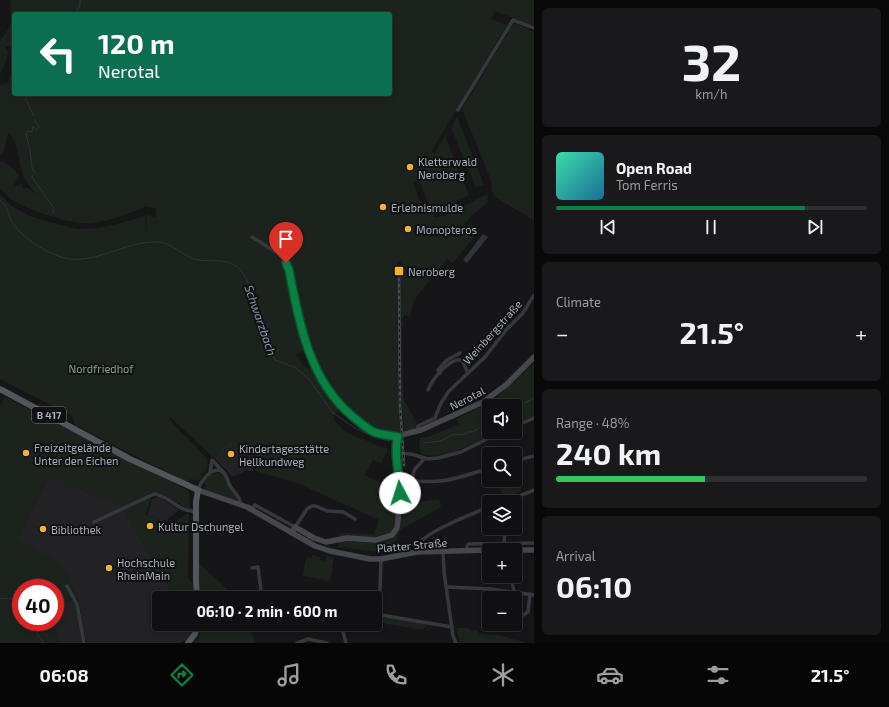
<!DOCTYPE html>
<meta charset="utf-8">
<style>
:root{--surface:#101012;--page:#19191b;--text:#f1f3f6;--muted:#9c9d9f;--line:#303032;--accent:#0b8043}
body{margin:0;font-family:"Exo 2",sans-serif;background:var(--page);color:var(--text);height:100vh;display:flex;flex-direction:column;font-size:15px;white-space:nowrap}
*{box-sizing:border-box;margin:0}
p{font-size:13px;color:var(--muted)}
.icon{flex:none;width:22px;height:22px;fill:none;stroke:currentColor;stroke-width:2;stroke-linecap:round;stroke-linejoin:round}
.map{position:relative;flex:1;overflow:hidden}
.panel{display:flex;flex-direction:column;gap:8px;padding:8px;background:#09090a;width:355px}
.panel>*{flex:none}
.top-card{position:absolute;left:12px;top:12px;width:380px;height:84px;border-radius:4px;box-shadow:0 2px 6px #0003,0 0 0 1px var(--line);background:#0b6e4f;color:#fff;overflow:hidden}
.tools{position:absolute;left:482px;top:399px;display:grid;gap:8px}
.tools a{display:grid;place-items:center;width:40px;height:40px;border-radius:4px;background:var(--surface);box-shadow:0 2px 6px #0003,0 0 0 1px var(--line);font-size:20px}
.speed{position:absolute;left:12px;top:579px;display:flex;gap:8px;font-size:20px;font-weight:700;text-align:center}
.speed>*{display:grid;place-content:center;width:52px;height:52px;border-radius:50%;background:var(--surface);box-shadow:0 2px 6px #0003,0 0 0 1px var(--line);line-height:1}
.speed .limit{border:6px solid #d22;background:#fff;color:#111}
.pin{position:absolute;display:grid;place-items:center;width:34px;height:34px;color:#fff;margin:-41px -17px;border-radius:50% 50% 50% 0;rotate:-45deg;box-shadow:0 0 4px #0007}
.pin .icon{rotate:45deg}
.me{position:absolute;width:44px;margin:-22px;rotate:355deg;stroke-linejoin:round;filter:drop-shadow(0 0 3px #0008)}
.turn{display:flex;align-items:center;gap:14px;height:84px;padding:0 20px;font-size:18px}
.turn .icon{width:52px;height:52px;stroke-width:2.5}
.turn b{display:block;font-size:28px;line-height:34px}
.big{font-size:30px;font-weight:700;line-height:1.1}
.panel .widget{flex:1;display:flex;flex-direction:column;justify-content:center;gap:6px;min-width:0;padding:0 14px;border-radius:6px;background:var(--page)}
.panel .dial{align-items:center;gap:0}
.dial b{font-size:52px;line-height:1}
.song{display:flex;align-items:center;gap:12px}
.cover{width:48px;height:48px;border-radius:6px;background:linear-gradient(135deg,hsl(160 70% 55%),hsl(200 70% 35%))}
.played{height:4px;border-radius:2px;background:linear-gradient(90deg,var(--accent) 80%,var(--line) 80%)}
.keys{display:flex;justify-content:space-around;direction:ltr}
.heat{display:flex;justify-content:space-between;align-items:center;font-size:22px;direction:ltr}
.charge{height:6px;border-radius:3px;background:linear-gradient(90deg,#34c759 48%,var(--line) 0)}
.trip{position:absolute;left:152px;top:591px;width:230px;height:40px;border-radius:4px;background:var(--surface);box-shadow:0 2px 6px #0003,0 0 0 1px var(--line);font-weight:700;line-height:40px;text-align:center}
.menu{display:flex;height:64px;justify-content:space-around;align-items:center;background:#060607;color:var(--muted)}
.menu .icon{width:28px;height:28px}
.menu .current{color:var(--accent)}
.menu b{font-size:18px;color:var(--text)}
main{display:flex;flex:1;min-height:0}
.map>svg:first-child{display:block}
.built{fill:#222225}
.green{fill:#1c231d;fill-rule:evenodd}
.water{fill:#2c353c}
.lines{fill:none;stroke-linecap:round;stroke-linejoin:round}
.stream{stroke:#2c353c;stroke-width:1}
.street{stroke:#37383d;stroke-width:3.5}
.secondary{stroke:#45474d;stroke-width:5.5}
.primary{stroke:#53555c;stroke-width:6}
.rail-casing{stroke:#4a4c52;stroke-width:2.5}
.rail{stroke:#111113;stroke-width:1;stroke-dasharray:3;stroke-linecap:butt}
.route-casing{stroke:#07532c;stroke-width:10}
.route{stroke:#0b8043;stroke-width:7}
.poi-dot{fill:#f2b134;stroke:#111113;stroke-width:1.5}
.labels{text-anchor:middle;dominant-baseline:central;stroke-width:4;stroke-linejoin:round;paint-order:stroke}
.shield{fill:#111113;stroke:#7b7e86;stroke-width:1}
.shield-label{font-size:10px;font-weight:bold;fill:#a8adb8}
.poi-label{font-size:11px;fill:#a8adb8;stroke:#111113;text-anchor:start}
.street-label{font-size:11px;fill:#a8adb8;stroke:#111113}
.park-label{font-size:11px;fill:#7fa381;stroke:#111113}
.water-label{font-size:12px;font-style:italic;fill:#7f9bb3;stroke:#111113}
</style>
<main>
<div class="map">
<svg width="534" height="643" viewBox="0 0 534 643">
<rect width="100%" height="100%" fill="#161618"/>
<g class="built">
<polygon points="397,275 401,275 401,396 403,425 400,425 398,375"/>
<polygon points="235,439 254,467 233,477 215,459 220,449"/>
<polygon points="49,477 120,504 170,589 177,591 178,598 159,598 159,624 181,624 182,631 194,630 189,638 180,643 58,643 54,622 55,603 74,599 76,603 82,642 86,642 78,598 70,583 69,578 51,559 17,540"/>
<polygon points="156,497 159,497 179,510 168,519 163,534 156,533 160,519 147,515 152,500"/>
</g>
<g class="green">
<path d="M10 0H534V26L495 11 491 19 507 25 431 152 435 153 446 134V139L469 195 438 210 429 204 419 180 414 182C416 195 422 209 435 215V217L444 216 487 194 488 198 485 205 472 215 455 235 444 231 456 238 470 223 478 230 474 234 475 236 453 263 447 259 414 300 410 317 405 315 401 320 403 323 402 328 403 398 417 424 414 430 404 431 401 396V262H397V267L398 375 400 432C378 440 357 421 344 405L334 415V420L345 431 361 439V438L380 447 381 446 388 449 381 463 373 460 367 471 364 475 394 489C396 483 390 477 393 471L398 488 397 521 393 532 375 540 340 538 339 536 341 533 374 534 379 520 297 483 256 471 235 439 220 449 215 459 169 416 170 420 207 459C208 467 208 471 201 474L202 477C198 481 195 481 190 479L187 482 75 425 72 416 0 379V195C19 215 37 219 63 225 70 227 78 230 84 229 105 229 126 221 145 216L147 237 146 216 149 215 156 218V209L146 206C129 214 112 220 93 223 75 225 32 212 16 202 10 199 5 193 0 188V162L2 161C10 165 14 168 19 176L13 187 22 184 23 188H28L36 195 24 178 15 143 10 132 8 133 4 152 0 156V82L1 85 8 83 14 66V94H390V14H14V45L12 48 6 46 5 47 9 53 0 75V41L7 31 11 22ZM310 349 317 365 309 369 305 367 296 355 298 353Z"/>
<polygon points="514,23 534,32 534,220 495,197 492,191 491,180 462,109"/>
<polygon points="457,117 484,185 476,188 451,128"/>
<path d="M534 363V416L515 424V406H489V432H496C474 442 447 461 422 454L419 446 420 438 428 437 459 424 457 419 494 400Z"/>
<path d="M5 397 189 491 190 509C177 505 163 489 149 493L151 498 145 515 160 519 156 532 166 535C171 525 177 520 186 514H189L188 578 193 584 194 598H178L177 591 170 589 120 504 49 477 17 540 51 559 69 578 70 583 78 598 55 603V588H21V622H54L58 643H0V406Z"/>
<polygon points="217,473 223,474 238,501 204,489 206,485 203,483 210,475"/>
<polygon points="516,477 522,491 503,499 499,483 509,480 515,480 515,478"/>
<polygon points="439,499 441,507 400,530 393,549 378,552 338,547 340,540 351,539 371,542 395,534 400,504 402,505"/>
<polygon points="312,555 320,557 320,560 325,561 326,556 334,557 330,581 303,576 306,557 312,558"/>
<polygon points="199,563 231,593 240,598 200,598"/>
<polygon points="375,616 425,624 426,626 423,630 375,622"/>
<polygon points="202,624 246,624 250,626 250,631 256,643 194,643 199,637"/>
<polygon points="456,628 468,628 471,631 477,630 480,634 498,635 528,643 460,643"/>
</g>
<polygon class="water" points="483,234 488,237 467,263 463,260"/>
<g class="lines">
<g class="stream">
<polyline points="75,14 80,5 80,0"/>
<polyline points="25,94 26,100 34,116"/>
<polyline points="35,173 32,168 30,149 26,134 28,131 32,132 33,126 36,130 38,129 39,126 35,121 35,119"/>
<polyline points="33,175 32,177 53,207"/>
<path d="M0 200C10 209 6 210 11 220 20 237 47 254 65 258 95 265 125 241 157 242 172 242 183 257 198 260 211 262 224 258 236 266 240 268 243 274 246 278L275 360 296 368 309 379 333 413 355 428 374 437 389 441"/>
<polyline points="53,209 53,213"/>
<polyline points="525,403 534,398"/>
<polyline points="502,406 505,405 509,406"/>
<polyline points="424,443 441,441 452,435 464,434 468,432 473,432 489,422"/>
<polyline points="0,598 13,599 21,597"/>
<path d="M35 622C35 632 37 636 44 643"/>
</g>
<g class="street">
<polyline points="458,110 513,20 534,28"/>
<polyline points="252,237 279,254 288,266 301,330 310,354 327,388 345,409 365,426 380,434 398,437"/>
<polyline points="440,373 438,370 447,360 460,353"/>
<path d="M428 390C432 380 449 357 462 360L468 373"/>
<polyline points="515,426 534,418"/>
<polyline points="417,432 418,426 435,418 441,403 449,391 485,357 506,330 523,313 534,295"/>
<polyline points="397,453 411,454 428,459 438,458 461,452 501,432"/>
<polyline points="515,461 534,456"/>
<polyline points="210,472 212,460 223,472"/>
<path d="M398 478C435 486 454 480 489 468"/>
<polyline points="411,480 415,469 425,458"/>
<path d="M198 490C201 481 212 465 223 472 227 475 228 482 230 486 234 492 241 497 241 505"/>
<polyline points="504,502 534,490"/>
<polyline points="251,509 255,505 295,527 307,509 312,506 316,506 327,511 343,512 355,519"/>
<path d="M94 522 154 494C170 495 178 513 196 511"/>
<polyline points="504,543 505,528"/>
<polyline points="466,551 467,546 469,544 534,543"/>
<path d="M418 552C418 549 418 546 420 543 426 532 476 512 489 507"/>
<polyline points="443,552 444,572 453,636 456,643"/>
<polyline points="381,559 380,590 375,614 452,627"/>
<polyline points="252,568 258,567 262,598"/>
<polyline points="511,576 514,592"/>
<polyline points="67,586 77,604 84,643"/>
<polyline points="447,587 491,589 534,595"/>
<polyline points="515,615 523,615 528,612 530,594"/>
<polyline points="341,624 346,643"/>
<polyline points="252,629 282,629 290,624"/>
<polyline points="297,643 308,639 327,643"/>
</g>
<g class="secondary">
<polyline points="198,490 247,507 315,546 330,551 370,559 381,559 417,552 489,550"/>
<polyline points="292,533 295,527 314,538 326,542 347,538 376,540 392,535 397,528 398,520 400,488 397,453 398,437 401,435 421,430 483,402 506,385 534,357"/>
<polyline points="502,550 534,550"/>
</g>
<g class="primary">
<polyline points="0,389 130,459 198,490 196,502 196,581 197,598"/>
<polyline points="188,643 195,634 198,624"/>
</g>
<g class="rail-casing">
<polyline id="rail" points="399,275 400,405 404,465"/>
</g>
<use href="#rail" class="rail"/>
</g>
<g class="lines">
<g class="route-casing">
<path id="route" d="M286 263 289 270C299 322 309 380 352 416 359 421 365 428 374 432 381 435 390 435 398 437 393 451 400 477 400 493"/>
</g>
<use href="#route" class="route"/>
</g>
<g class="poi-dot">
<circle cx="410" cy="167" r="4"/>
<circle cx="383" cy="207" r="4"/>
<circle cx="408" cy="229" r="4"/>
<rect x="394" y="266" width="10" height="10" rx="2"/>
<circle cx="26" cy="453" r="4"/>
<circle cx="231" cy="454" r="4"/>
<circle cx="150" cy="526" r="4"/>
<circle cx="43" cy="529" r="4"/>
<circle cx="109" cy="568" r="4"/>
</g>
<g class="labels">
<rect class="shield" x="32" y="407" width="34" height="16" rx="3"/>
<g class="shield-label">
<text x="49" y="415">B 417</text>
</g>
<g class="poi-label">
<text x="418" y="161">Kletterwald<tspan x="418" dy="13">Neroberg</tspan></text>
<text x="391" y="207">Erlebnismulde</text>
<text x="416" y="229">Monopteros</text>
<text x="408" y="271">Neroberg</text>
<text x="34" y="447">Freizeitgelände<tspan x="34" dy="13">Unter den Eichen</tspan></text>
<text x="239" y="448">Kindertagesstätte<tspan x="239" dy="13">Hellkundweg</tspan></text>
<text x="158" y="526">Kultur Dschungel</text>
<text x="51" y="529">Bibliothek</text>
<text x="117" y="562">Hochschule<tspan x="117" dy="13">RheinMain</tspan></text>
</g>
<g class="street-label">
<text transform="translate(492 332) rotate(-48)">Weinbergstraße</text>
<text transform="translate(467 398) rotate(-27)">Nerotal</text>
<text transform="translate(412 545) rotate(-5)">Platter Straße</text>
</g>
<g class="park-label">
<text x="101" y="368">Nordfriedhof</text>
</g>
<g class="water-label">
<text transform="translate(261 320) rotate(71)">Schwarzbach</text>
</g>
</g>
</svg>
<div class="tools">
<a><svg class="icon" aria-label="sound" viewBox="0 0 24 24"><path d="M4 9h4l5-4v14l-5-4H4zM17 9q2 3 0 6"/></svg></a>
<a><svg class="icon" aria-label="search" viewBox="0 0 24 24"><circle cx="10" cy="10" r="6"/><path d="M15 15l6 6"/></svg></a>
<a><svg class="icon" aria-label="layers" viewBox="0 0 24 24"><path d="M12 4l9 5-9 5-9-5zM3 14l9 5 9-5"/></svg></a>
<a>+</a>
<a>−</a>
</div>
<div class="speed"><div class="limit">40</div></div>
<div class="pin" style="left:286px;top:263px;background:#d93025"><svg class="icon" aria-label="arrive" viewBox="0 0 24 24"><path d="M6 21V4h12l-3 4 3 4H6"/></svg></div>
<svg class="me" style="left:400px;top:493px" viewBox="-20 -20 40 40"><circle r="19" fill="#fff"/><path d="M0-13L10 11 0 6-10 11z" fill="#0b8043"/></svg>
<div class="trip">06:10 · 2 min · 600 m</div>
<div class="top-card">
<div class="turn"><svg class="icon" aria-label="left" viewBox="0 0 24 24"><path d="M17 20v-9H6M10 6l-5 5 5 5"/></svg><div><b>120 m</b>Nerotal</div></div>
</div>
</div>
<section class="panel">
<div class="widget dial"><b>32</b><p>km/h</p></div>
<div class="widget">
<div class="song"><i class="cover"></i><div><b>Open Road</b><p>Tom Ferris</p></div></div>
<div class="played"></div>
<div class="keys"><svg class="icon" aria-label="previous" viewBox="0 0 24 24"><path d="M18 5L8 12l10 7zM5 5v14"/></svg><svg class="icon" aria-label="pause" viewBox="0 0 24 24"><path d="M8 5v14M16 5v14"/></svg><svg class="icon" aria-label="next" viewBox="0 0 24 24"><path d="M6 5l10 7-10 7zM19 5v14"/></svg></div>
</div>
<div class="widget"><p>Climate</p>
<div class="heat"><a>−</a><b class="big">21.5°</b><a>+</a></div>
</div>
<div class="widget"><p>Range · 48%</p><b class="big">240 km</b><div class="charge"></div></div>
<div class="widget"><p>Arrival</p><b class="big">06:10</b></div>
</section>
</main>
<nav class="menu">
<b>06:08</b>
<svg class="icon current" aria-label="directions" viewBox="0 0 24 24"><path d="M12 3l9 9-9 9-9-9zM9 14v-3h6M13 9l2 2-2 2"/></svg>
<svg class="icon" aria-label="music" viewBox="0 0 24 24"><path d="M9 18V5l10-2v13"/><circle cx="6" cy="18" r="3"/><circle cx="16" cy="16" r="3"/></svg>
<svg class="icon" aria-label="phone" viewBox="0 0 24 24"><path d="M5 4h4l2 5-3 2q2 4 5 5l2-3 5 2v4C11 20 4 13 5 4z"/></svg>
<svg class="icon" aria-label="climate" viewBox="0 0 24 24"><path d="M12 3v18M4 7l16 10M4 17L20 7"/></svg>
<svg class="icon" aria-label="car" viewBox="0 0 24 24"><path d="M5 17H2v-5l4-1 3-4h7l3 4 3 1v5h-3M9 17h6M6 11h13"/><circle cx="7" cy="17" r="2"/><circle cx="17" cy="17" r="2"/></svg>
<svg class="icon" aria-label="filters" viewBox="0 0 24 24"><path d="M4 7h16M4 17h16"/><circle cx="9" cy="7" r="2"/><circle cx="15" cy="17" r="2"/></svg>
<b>21.5°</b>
</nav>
